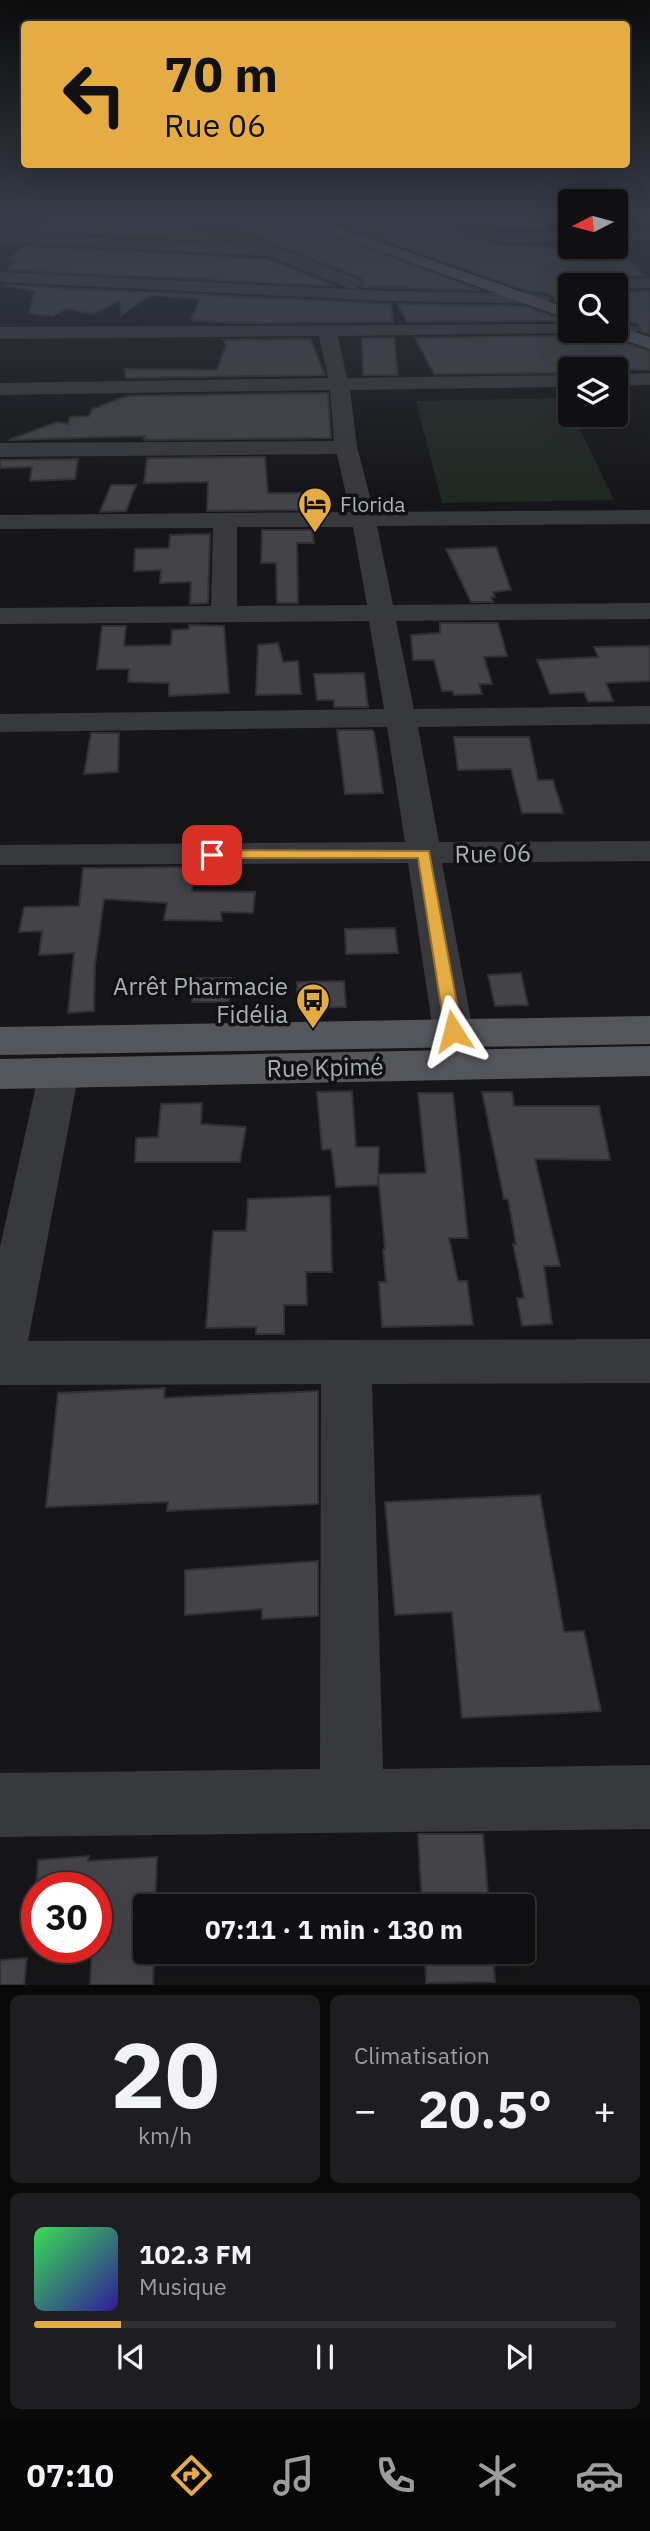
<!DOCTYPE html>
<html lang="fr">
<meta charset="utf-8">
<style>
:root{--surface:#101012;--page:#1e1e20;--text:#f1f3f6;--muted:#9c9d9f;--line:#303032;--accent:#e4ac43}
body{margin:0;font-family:"IBM Plex Sans",sans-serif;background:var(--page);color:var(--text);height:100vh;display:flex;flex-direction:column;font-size:26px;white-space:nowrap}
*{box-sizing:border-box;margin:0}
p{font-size:23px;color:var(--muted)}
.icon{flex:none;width:38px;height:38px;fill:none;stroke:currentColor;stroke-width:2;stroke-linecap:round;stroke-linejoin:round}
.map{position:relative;height:1985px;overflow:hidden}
.side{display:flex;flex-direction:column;gap:10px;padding:10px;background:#09090a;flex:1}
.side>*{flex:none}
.hud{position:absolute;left:21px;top:21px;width:609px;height:147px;border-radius:7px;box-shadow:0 7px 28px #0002,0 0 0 2px var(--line);background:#e4ac43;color:#111;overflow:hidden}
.needle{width:46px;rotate:264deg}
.buttons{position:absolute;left:558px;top:189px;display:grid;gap:14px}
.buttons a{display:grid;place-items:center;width:70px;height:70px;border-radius:7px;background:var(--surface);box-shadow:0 7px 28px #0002,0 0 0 2px var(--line);font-size:35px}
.speed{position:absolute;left:21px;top:1872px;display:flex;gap:14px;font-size:35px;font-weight:700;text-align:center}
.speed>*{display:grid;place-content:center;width:91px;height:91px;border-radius:50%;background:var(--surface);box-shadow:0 7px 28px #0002,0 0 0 2px var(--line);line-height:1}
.speed .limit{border:10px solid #d22;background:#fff;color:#111}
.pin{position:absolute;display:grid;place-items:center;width:60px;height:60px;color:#fff;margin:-30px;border-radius:14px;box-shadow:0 4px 10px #0006}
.me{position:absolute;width:77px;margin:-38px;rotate:351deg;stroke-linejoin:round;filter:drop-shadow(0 0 5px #0008)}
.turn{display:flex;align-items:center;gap:24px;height:147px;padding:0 28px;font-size:32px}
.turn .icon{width:91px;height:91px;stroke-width:2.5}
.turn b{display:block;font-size:49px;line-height:60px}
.big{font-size:52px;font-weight:800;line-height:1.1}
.side .card{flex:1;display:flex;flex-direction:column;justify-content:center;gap:10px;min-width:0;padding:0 24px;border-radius:10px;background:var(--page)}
.side .dial{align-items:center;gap:0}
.dial b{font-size:91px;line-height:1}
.song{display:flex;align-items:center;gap:21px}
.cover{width:84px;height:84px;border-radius:10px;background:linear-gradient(135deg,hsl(130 70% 55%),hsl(250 70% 35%))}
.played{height:7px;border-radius:4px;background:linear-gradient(90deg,var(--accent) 15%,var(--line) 15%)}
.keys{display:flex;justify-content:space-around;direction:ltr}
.heat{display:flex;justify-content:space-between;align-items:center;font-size:38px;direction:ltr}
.side .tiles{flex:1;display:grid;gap:10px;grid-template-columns:1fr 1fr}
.card:last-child{grid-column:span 2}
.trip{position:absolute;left:133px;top:1894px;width:402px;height:70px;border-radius:7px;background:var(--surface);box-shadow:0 7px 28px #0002,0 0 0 2px var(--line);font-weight:800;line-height:70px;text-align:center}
.menu{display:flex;height:112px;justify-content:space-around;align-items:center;background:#060607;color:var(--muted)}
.menu .icon{width:49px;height:49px}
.menu .active{color:var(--accent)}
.menu b{font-size:32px;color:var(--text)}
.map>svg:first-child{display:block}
.green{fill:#212822}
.building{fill:#444448;stroke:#313134;stroke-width:2}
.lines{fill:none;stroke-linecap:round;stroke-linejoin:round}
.minor{fill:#38393d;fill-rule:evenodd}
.major{fill:#54565c;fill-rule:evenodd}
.route{fill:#e4ac43;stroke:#94702c;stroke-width:2}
.labels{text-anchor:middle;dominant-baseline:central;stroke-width:7;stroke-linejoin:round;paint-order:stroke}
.far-poi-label{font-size:21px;fill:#aaaeb7;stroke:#111113;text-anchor:start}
.street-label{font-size:24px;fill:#aaaeb7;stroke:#111113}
.poi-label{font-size:24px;fill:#aaaeb7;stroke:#111113;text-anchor:end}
</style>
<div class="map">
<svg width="650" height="1985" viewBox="0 0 650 1985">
<rect width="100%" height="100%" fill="#161618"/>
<polygon class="green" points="566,398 570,415 573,415 614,500 442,503 416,401"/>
<g class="building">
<polygon points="121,216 172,216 226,242 37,231 43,225 87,218 93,222"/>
<polygon points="203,216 282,216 480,290 362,287 364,283 361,278"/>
<polygon points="315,216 348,216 348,222 373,216 419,216 499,245 564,247 616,245 645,276 570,277 570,306 554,301 553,297 544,292 527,291"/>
<polygon points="456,216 527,216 531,223 545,222 551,229 500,229"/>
<polygon points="23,246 267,259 336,286 7,270 17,259 10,258"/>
<polygon points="2,285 391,304 393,322 236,323 191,320 200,299 150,295 121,316 120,301 93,314 66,309 53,316 29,313 35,291"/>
<polygon points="650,291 650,334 642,332 637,323 616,321 616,292"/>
<polygon points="397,304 525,306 566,321 407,322"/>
<polygon points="581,331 604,331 609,337 650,351 650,370 570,369 570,373 434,374 415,338 576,336"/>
<polygon points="362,338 394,338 398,375 363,375"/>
<polygon points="310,339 325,375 126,378 125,369 217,370 226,345 223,340"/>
<polygon points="328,393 331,438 144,440 145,436 9,440 57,422 68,424 70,417 89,416 92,409 127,396"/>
<polygon points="265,457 268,493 302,493 303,510 207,511 208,482 144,483 147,458"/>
<polygon points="78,459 75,479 30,481 32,467 0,468 0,460"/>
<polygon points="111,485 136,485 126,511 100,512"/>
<polygon points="262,530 312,530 314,543 297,543 298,603 277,603 276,563 261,563"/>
<polygon points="210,534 208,603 190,604 191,582 160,583 161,570 134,571 135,549 169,548 170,535"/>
<polygon points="496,547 511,590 493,592 495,597 491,597 493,602 471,602 446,549"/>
<polygon points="440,623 498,623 507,656 484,657 492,684 479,684 482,694 454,695 453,691 442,691 434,660 413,660 411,635 440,633"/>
<polygon points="189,625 224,626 229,693 169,696 169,683 128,682 129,669 97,669 102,626 126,626 124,646 171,645 172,630 189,629"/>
<polygon points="278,643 283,662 298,661 301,694 256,695 258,645"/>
<polygon points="650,646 650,681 606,683 613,701 588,702 584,692 550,694 537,660 598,657 594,647"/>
<polygon points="364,673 368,707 334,707 334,700 317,700 314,674"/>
<polygon points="337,730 372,730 374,732 383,793 345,794"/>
<polygon points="91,733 119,733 118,772 84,774"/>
<polygon points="454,737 529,737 538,780 553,780 563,813 522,813 511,769 458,770"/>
<polygon points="195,867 192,891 255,892 253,913 221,912 222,921 164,920 167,903 104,899 95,965 94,1011 68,1013 74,953 39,955 42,931 19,932 24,907 79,906 83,868"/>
<polygon points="395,928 398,953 346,954 345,929"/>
<polygon points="521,973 528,1005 495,1006 488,975"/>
<polygon points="195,978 231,978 229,1002 192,1002"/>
<polygon points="344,981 346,1007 298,1008 297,982"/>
<polygon points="352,1091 356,1147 379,1147 378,1174 426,1173 418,1093 453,1093 468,1238 449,1238 458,1281 467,1281 473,1325 382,1327 379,1282 386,1282 383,1250 385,1249 378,1176 378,1185 336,1187 331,1149 322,1150 317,1092"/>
<polygon points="482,1092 512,1092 514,1106 599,1106 610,1160 535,1159 560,1266 544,1266 552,1324 522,1326 517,1298 524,1298 513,1244 516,1244 508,1199 504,1199"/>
<polygon points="202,1103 201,1124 246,1127 240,1162 135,1162 136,1138 158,1137 161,1104"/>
<polygon points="330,1196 332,1272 306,1272 307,1305 284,1305 284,1334 256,1334 256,1327 206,1328 213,1231 246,1231 248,1199"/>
<polygon points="165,1388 164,1398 318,1391 318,1504 167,1511 168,1502 46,1507 58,1393"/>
<polygon points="540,1495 564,1632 584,1631 601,1711 462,1718 452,1612 395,1615 385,1502"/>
<polygon points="318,1561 318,1616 262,1619 262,1609 185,1615 185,1570"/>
<polygon points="418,1834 483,1834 489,1906 422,1906"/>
<polygon points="89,1856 88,1861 157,1857 155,1906 145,1906 145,1951 154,1951 153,1985 90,1985 92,1948 96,1948 96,1882 36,1887 38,1860"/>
<polygon points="425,1951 493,1951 495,1982 426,1983"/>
<polygon points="27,1958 24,1985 0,1985 0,1960"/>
</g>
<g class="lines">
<g class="minor">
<polygon points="174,216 195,216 360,280 362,284 354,289 348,288 268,256 0,242 0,232 240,245"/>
<polygon points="421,216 445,216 500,232 570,232 570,242 499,242"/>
<polygon points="650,230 650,240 616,241 616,231"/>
<polygon points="0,272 386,291 543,294 552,299 543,304 386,301 0,282"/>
<polygon points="650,278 650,288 616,289 616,285 574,285 582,280"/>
<path d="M570 324V331H578L576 333 338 336 347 378 570 375V387L350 390 357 447 374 512 650 510V524L377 526 393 605 650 603V619L396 621 414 709 650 706V724L418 727 439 842 650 841V861L442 863 473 1031 467 1041 453 1045 439 1041 433 1031 408 863 0 865V845L405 842 387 727 0 732V714L384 709 369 621 0 624V608L211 606 213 528 0 529V515L350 512 337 454 0 457V443L334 441 330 390 0 395V383L328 378 319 336 0 339V327ZM237 527H353L367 605 237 606Z"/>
<polygon points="616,324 637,326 640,330 631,335 610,333 608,331 616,331"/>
<polygon points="650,373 650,385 616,386 616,374"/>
<polygon points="59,1057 73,1062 79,1072 28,1341 650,1339 650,1383 372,1384 383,1769 650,1765 650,1829 0,1837 0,1773 320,1769 321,1384 0,1385 0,1247 39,1072 45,1062"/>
</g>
<g class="major">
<polygon points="284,216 306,216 570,309 570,320"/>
<polygon points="616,326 650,337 650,349 610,335 607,331 616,331"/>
<polygon points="650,1016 650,1044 0,1055 0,1027"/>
<polygon points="650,1046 650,1076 0,1089 0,1059"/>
</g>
</g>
<linearGradient id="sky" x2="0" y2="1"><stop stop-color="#0c0c0d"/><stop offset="0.44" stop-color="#363c48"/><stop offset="1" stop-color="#363c48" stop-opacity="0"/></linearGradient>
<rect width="650" height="494" fill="url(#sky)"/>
<polygon class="route" points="212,850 429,851 462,1031 459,1036 448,1036 445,1031 418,858 207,858 207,852"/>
<defs>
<g id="hotel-pin" transform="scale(1.75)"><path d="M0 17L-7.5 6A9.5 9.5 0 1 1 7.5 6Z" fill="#e4ac43" stroke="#111113"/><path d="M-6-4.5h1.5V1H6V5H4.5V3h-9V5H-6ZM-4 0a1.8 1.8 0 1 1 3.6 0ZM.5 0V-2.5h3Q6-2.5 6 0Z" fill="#111"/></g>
<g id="bus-pin" transform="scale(1.75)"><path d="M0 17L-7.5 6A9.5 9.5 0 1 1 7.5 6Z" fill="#e4ac43" stroke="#111113"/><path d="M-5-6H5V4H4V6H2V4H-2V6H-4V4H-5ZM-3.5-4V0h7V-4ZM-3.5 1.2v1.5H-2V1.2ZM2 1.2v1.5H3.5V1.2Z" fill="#111"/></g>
</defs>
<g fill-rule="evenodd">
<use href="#hotel-pin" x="315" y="504"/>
<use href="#bus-pin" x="313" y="1000"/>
</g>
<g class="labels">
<g class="far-poi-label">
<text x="340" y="504">Florida</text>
</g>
<g class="street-label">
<text transform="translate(493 853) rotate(-1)">Rue 06</text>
<text transform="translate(325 1067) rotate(-1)">Rue Kpimé</text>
</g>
<g class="poi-label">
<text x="288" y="986">Arrêt Pharmacie<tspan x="288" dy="28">Fidélia</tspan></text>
</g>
</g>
</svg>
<div class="buttons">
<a><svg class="needle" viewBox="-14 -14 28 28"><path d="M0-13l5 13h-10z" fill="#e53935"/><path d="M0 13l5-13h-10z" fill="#9c9d9f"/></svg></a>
<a><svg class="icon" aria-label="search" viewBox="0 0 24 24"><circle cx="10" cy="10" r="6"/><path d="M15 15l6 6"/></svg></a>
<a><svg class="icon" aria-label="layers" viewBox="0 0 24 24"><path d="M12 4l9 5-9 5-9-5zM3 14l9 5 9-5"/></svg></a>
</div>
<div class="speed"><div class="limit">30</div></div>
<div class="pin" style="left:212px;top:855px;background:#d93025"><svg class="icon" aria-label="arrive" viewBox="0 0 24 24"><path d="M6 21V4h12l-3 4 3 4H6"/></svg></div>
<svg class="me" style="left:453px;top:1031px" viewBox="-20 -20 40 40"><path d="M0-17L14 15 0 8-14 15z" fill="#e4ac43" stroke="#fff" stroke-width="4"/></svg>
<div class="trip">07:11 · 1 min · 130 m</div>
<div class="hud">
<div class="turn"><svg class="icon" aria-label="left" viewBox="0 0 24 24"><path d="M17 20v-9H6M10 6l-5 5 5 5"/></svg><div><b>70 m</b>Rue 06</div></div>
</div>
</div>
<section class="side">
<div class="tiles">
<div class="card dial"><b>20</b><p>km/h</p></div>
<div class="card"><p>Climatisation</p>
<div class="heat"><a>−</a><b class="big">20.5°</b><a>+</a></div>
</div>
<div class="card">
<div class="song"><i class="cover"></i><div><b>102.3 FM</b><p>Musique</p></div></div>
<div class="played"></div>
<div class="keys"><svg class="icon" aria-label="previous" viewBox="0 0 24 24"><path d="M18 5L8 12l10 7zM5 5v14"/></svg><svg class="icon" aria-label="pause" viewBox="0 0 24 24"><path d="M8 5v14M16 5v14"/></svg><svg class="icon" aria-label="next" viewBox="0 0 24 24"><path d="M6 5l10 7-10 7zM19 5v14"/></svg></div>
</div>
</div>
</section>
<nav class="menu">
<b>07:10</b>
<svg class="icon active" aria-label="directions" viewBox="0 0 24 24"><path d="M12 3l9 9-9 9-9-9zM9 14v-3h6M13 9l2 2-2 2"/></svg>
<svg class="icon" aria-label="music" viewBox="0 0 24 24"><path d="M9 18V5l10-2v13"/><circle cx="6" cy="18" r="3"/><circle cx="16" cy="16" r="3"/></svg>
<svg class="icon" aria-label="phone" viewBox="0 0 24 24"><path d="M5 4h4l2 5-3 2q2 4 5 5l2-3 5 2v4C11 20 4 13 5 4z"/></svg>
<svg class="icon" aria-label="climate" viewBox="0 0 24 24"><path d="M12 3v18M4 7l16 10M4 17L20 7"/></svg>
<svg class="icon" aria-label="car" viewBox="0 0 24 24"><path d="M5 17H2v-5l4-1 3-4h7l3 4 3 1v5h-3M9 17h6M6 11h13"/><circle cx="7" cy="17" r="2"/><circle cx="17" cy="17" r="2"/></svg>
</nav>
